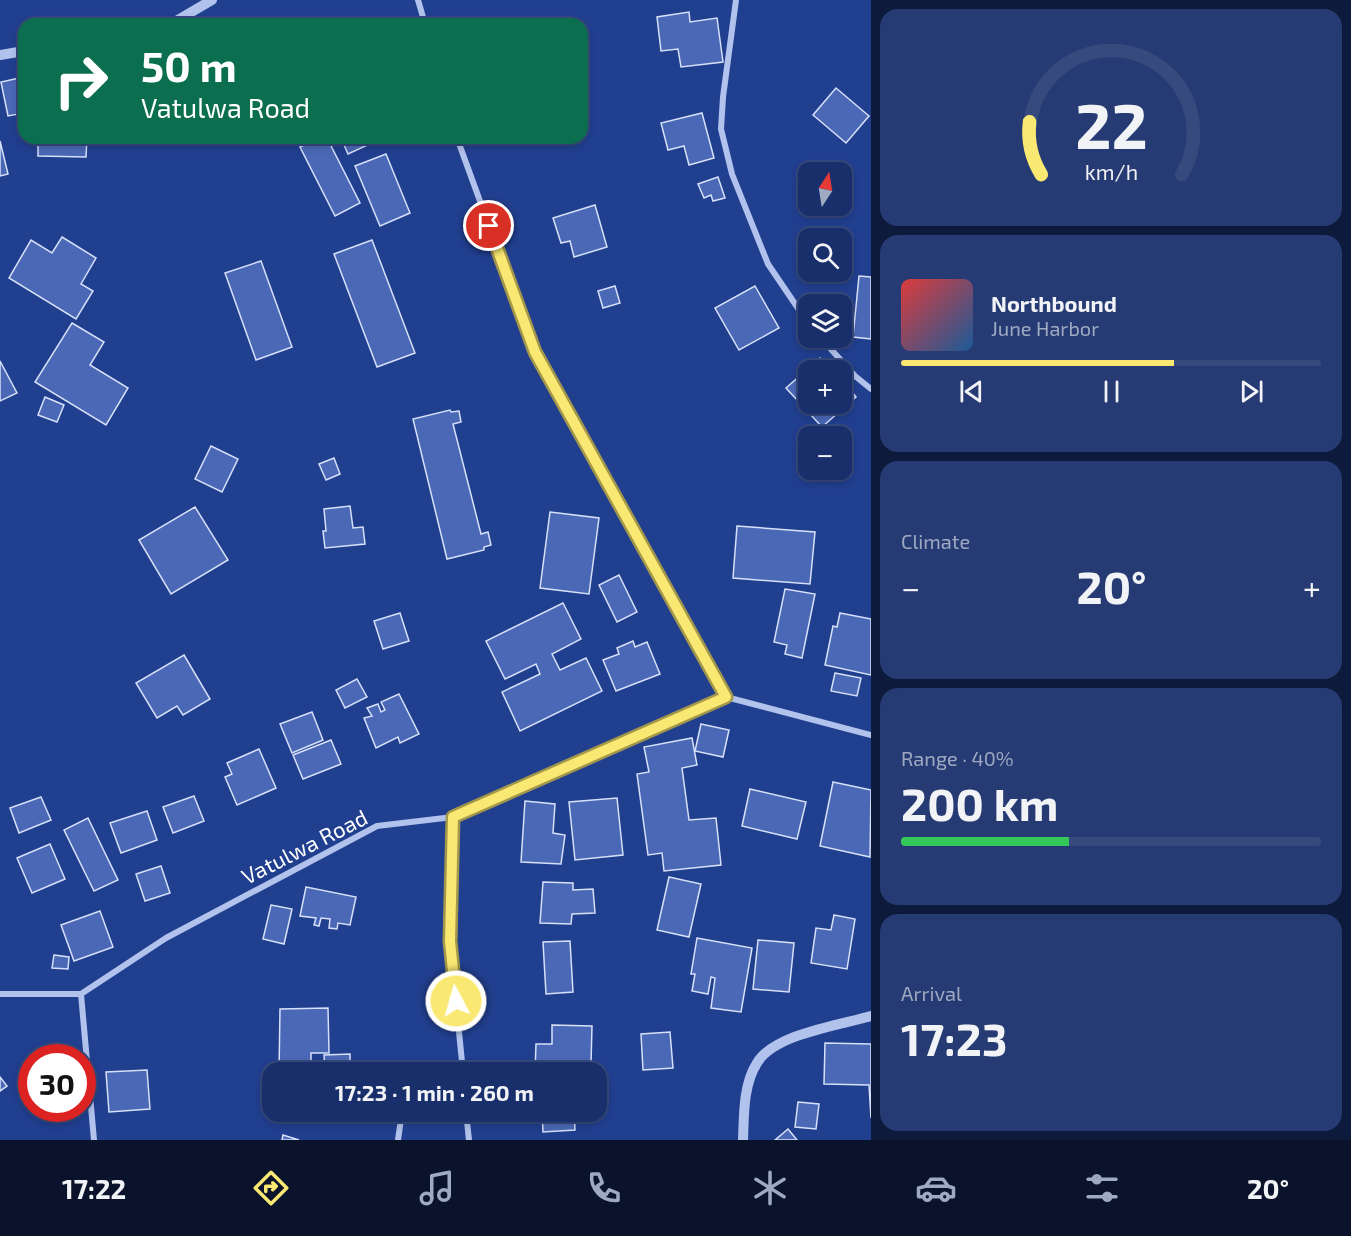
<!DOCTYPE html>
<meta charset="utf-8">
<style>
:root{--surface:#192f6b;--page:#263b73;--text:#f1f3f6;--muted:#9fa9c1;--line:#374a7e;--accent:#f9e872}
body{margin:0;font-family:"Exo 2",sans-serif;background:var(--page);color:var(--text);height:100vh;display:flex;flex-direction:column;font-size:22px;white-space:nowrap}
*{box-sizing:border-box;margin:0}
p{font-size:20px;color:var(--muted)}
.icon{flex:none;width:33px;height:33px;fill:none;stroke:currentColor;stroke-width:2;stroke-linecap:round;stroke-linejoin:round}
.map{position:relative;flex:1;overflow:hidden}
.details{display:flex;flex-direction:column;gap:9px;padding:9px;background:#0e1a3b;width:480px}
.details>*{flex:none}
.hud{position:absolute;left:18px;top:18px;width:570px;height:126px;border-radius:18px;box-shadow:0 3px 9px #0003,0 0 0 2px var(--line);background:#0b6e4f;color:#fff;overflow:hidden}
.needle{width:39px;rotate:12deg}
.controls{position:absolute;left:798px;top:162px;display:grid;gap:12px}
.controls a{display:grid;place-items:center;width:54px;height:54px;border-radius:12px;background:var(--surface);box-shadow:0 3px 9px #0003,0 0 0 2px var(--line);font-size:30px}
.speed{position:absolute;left:18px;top:1044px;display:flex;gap:12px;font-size:30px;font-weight:700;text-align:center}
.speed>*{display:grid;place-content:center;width:78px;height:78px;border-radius:50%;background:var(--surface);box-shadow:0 3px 9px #0003,0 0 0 2px var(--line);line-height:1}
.speed .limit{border:9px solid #d22;background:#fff;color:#111}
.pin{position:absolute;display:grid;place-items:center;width:51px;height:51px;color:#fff;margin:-26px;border:3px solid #fff;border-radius:50%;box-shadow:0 2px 6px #0007}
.me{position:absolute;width:66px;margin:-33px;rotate:354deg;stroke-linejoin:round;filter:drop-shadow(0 0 4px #0008)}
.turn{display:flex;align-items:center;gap:21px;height:126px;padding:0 24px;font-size:27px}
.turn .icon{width:78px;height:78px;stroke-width:2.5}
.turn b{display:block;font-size:42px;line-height:51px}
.big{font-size:45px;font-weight:700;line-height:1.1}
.details .widget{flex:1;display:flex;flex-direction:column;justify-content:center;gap:9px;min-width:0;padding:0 21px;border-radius:18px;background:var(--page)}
.details .dial{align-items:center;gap:0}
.dial svg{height:156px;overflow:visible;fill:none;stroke:var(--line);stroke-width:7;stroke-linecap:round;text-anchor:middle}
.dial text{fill:var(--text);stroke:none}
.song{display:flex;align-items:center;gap:18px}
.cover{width:72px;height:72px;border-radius:9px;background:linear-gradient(135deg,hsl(0 70% 55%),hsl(210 70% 35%))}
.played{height:6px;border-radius:3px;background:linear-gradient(90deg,var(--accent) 65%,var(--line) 65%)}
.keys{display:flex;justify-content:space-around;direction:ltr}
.heat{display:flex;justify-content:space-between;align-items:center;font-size:33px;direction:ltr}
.charge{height:9px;border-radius:4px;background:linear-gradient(90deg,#34c759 40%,var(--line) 0)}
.trip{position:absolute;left:262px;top:1062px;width:345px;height:60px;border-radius:18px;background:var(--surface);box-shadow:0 3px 9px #0003,0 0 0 2px var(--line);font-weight:700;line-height:60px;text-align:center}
.menu{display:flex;height:96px;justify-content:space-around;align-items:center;background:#0a132b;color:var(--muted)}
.menu .icon{width:42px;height:42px}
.menu .on{color:var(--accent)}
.menu b{font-size:27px;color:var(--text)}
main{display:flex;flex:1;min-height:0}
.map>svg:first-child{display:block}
.building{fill:#4a68b6;stroke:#d6e0f9;stroke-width:1.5}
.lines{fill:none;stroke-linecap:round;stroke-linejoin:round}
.minor{stroke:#b1c2ec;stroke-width:6}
.tertiary{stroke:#b1c2ec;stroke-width:10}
.route-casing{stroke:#a2974a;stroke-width:15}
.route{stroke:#f9e872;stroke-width:10}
.labels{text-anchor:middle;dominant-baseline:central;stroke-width:5;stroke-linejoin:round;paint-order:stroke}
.street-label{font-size:22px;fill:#fff;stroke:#213f8f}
</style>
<main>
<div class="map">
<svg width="871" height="1140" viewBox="0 0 871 1140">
<rect width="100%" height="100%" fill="#213f8f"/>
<g class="building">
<polygon points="689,12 690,22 717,18 723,62 681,67 678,49 661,51 657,17"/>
<polygon points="24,77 24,113 8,116 1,82"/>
<polygon points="836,88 869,116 846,143 813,115"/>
<polygon points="702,113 714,158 689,165 684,146 668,150 661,123"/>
<polygon points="38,138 87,138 86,157 38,156"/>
<polygon points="294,138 309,138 296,143"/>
<polygon points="318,138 327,138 360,203 335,216 300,147"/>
<polygon points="341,138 369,138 372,143 348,154"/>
<polygon points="0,141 8,174 0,176"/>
<polygon points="386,154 410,213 380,226 355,166"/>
<polygon points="718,177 725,198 713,201 711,195 704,198 698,184"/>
<polygon points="595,205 607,247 574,257 570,241 561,243 553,218"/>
<polygon points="62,237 96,258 81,284 93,291 76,319 9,278 31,240 52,253"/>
<polygon points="372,240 415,353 377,367 334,254"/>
<polygon points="261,261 292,347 256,360 225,273"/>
<polygon points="859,276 871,277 871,339 853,337"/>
<polygon points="615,286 620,303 603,308 598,291"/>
<polygon points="755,286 779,328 739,350 715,308"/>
<polygon points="72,323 104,342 90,365 128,388 106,425 35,382"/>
<polygon points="820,358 832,370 808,370 808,404 842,404 842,380 856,397 822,427 786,388"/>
<polygon points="0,361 17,393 0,401"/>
<polygon points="45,397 64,405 57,422 38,415"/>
<polygon points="450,410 451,412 459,411 461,422 453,424 481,534 488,532 491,545 484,547 484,550 447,559 413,419"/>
<polygon points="211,446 238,459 222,492 195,479"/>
<polygon points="334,458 340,474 326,480 319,464"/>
<polygon points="350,506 353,528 363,527 365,544 325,548 323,531 326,531 324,509"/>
<polygon points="195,507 228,560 171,594 139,540"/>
<polygon points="550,512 599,518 589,594 540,588"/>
<polygon points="737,526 815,532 810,584 733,578"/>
<polygon points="619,575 637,612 617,622 599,585"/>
<polygon points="785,589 815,594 802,658 785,654 787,645 774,642"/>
<polygon points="563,603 581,639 552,654 560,670 586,658 602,691 520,731 502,692 540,674 536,664 505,679 486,641"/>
<polygon points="400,613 409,641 383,649 374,621"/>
<polygon points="840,613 871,619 871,675 825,665 833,626 837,627"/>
<polygon points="633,641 635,647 647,642 660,674 616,691 603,660 619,654 617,648"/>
<polygon points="184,655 210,699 183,715 177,706 157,718 136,683"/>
<polygon points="835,673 861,678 857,696 831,691"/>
<polygon points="357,679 367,697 345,708 336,690"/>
<polygon points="399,694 419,734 400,743 398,737 376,748 364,718 372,716 367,708 378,704 381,712 385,710 381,702"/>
<polygon points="312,712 323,740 292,753 280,724"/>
<polygon points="701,724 729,730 723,757 695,751"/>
<polygon points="692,738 697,765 682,768 689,820 716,818 721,865 664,871 662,853 648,855 637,774 649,772 644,747"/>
<polygon points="331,740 341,764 303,779 293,755"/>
<polygon points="259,749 276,788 237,805 225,777 232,774 227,763"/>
<polygon points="833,782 871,790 870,857 820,846"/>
<polygon points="750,789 806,802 797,839 742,826"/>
<polygon points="194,796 204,821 173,833 163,807"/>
<polygon points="41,797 51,820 19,833 10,808"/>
<polygon points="617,798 623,855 575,860 569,802"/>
<polygon points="525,801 555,804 553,833 565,835 561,864 521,862"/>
<polygon points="147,811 157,840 121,853 110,823"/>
<polygon points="88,818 118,880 94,891 64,830"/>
<polygon points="50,844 65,879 32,893 17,858"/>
<polygon points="161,866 170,893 145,901 136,874"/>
<polygon points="669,877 701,884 689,937 657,930"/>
<polygon points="543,882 573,883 573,890 593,889 595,913 572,914 571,924 540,923"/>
<polygon points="306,887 356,897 350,925 338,923 337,929 329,928 330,919 321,918 319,926 314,925 316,918 300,916"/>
<polygon points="271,905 292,909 284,944 263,939"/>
<polygon points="100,911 113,947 74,961 61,925"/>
<polygon points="834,915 855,919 847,969 811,963 816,928 831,930"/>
<polygon points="697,938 752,948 741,1012 711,1008 715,978 711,977 708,994 692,991 695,974 691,974"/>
<polygon points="758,940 794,943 789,992 753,989"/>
<polygon points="570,941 573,992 546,994 543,942"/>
<polygon points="54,955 69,957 68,969 52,968"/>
<polygon points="328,1008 329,1053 311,1053 311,1072 279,1072 280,1009"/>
<polygon points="552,1025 592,1026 591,1063 575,1063 575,1072 535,1072 536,1044 552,1044"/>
<polygon points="670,1032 673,1068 643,1070 641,1034"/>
<polygon points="825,1043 871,1044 871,1118 869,1085 824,1084"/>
<polygon points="350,1054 350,1072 325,1072 324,1055"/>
<polygon points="147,1070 150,1109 109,1112 106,1072"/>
<polygon points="0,1077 7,1086 0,1091"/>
<polygon points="798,1102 819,1104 816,1129 795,1127"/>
<polygon points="542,1112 574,1112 575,1130 543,1132"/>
<polygon points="788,1129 797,1140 775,1140"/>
<polygon points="283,1135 299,1140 282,1140"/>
</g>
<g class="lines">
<g class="minor">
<polyline points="418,0 425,24"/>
<polyline points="736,0 723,97 721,129 732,174 768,264 808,323"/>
<polyline points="457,138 535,352 726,697 871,735"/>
<polyline points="821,338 855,376 871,389"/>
<polyline points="453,817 450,941 463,1072"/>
<polyline points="0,994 81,994"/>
<polyline points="408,1072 410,1063"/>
<polyline points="466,1112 469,1140"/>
<polyline points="94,1140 81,994 166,938 377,826 453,817 726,697"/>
<polyline points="398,1140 402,1112"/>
</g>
<g class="tertiary">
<polyline points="171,24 212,0"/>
<polyline points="0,55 24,51"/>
<path d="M743 1140C744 1115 743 1085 757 1063 774 1034 840 1025 871 1016"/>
</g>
</g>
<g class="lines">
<g class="route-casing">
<polyline id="route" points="456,1001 450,941 453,817 726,697 535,352 489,226"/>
</g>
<use href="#route" class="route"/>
</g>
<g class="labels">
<g class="street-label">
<text transform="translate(304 846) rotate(-27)">Vatulwa Road</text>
</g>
</g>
</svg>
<div class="controls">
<a><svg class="needle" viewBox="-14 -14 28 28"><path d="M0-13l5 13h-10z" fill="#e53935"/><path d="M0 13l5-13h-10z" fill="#9fa9c1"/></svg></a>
<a><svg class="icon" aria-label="search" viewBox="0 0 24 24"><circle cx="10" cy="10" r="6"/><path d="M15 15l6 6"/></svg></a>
<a><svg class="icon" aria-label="layers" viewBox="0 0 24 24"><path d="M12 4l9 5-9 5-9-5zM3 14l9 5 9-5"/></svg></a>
<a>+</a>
<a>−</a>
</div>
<div class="speed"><div class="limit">30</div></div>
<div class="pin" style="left:489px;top:226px;background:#d93025"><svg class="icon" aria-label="arrive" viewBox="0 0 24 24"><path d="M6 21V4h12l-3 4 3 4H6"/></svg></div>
<svg class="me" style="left:456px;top:1001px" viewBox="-20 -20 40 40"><circle r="17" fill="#f9e872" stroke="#fff" stroke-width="3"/><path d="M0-11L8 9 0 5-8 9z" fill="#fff"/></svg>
<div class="trip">17:23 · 1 min · 260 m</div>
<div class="hud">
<div class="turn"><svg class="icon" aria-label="right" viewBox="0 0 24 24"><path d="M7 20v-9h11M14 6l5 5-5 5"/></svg><div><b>50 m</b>Vatulwa Road</div></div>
</div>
</div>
<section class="details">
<div class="widget dial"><svg viewBox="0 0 100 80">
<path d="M14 69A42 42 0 1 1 86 69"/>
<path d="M14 69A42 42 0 0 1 8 42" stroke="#f9e872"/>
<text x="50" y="56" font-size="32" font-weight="700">22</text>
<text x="50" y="72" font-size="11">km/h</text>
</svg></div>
<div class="widget">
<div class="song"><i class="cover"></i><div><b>Northbound</b><p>June Harbor</p></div></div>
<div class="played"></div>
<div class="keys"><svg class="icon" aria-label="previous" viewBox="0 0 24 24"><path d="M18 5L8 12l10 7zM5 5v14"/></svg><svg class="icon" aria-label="pause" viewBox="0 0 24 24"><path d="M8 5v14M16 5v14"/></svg><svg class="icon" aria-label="next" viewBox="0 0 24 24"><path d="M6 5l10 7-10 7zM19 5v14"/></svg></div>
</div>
<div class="widget"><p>Climate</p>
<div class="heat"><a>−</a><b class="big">20°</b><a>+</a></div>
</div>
<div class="widget"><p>Range · 40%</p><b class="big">200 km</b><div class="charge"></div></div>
<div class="widget"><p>Arrival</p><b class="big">17:23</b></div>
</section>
</main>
<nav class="menu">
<b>17:22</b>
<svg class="icon on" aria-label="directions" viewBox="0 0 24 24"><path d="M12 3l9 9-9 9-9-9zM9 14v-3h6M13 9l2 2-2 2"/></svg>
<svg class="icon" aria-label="music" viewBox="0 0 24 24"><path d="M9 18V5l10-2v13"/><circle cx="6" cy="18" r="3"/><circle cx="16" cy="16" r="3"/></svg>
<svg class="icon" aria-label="phone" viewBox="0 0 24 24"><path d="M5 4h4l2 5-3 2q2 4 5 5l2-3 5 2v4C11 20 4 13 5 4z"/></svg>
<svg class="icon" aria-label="climate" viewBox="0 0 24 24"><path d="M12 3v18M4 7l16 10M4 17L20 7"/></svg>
<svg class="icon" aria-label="car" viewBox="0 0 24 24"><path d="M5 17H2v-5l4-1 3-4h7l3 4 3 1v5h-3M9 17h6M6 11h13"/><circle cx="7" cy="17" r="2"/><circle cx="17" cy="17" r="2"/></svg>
<svg class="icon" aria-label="filters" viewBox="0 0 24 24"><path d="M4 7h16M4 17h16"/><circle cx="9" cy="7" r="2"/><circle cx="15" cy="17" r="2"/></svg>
<b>20°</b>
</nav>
